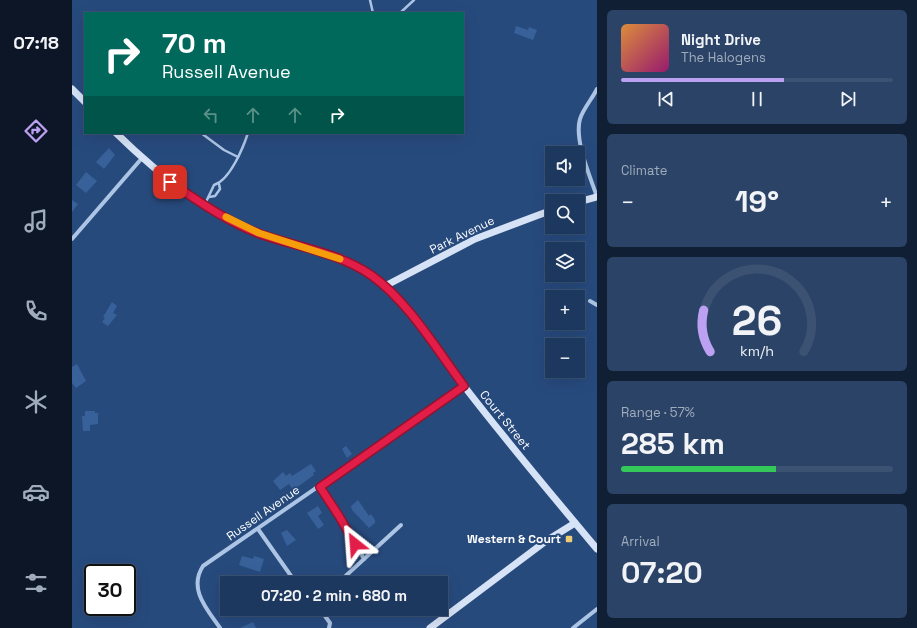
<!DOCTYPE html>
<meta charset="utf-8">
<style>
:root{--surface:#1d385e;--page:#2a4367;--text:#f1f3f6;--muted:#a0acbc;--line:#3b5273;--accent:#bca0f2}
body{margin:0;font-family:"Space Grotesk",sans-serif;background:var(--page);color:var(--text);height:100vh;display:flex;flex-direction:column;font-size:15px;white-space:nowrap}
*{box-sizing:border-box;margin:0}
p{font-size:13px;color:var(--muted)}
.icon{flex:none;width:22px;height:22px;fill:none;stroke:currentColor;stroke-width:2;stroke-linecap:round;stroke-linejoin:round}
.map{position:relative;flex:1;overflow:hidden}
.details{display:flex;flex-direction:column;gap:10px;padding:10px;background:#101f34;width:320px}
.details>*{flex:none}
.top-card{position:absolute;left:12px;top:12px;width:380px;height:122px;border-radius:0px;box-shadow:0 4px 16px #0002,0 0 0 1px var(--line);background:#00695c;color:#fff;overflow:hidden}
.tools{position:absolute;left:473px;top:146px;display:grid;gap:8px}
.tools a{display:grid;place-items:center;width:40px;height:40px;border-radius:0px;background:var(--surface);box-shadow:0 4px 16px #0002,0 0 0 1px var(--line);font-size:20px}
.speed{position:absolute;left:12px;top:564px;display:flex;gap:8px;font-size:20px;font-weight:700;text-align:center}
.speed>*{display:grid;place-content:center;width:52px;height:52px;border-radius:50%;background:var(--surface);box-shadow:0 4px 16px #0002,0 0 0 1px var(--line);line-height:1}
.speed .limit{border:2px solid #111;border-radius:6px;background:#fff;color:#111}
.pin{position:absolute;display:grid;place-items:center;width:34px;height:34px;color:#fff;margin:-17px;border-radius:8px;box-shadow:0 2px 6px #0006}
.me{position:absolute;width:44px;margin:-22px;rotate:332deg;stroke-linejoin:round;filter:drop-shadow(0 0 3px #0008)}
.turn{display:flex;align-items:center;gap:14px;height:84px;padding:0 12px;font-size:18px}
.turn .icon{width:52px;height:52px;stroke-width:2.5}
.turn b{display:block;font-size:28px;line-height:34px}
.lanes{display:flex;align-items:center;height:38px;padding:0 12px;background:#0003;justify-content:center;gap:20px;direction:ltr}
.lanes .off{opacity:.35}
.big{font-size:30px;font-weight:600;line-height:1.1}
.details .widget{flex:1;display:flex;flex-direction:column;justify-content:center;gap:6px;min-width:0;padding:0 14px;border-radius:6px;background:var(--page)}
.details .dial{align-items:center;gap:0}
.dial svg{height:104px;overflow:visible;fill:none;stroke:var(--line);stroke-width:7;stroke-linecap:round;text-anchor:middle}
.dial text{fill:var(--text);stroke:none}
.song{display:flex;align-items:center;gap:12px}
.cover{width:48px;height:48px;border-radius:6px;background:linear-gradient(135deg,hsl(30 70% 55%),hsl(320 70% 35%))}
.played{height:4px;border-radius:2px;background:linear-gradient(90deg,var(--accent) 60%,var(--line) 60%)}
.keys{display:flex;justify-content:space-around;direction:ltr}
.heat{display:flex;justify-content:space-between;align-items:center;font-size:22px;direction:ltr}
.charge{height:6px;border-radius:3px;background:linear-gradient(90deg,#34c759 57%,var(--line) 0)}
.trip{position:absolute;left:148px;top:576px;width:228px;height:40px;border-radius:0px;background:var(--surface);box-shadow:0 4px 16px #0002,0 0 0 1px var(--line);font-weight:600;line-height:40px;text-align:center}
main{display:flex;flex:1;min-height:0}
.tabs{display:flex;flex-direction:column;width:72px;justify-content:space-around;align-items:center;background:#0c1626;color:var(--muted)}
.tabs .icon{width:28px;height:28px}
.tabs .active{color:var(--accent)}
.tabs b{font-size:18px;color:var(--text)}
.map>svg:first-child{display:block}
.building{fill:#38619a}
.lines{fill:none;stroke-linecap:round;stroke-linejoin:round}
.lane{stroke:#adc5e5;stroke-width:2.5}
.street{stroke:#adc5e5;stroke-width:4}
.secondary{stroke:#d6e2f5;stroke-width:7}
.route-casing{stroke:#92132f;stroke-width:10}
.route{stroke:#e11d48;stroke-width:7}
.slow{stroke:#f59e0b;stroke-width:7}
.poi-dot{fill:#edcd73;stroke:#274a7d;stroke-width:1.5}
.labels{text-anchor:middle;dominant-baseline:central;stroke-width:4;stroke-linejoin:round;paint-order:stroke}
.street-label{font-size:12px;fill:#fff;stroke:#274a7d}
.poi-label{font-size:12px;font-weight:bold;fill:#fff;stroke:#274a7d;text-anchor:end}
</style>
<main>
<nav class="tabs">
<b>07:18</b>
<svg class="icon active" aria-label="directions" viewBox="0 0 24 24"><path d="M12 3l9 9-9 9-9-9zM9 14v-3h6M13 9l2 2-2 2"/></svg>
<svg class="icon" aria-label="music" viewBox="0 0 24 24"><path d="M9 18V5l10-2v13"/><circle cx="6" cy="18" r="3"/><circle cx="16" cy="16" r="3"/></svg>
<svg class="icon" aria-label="phone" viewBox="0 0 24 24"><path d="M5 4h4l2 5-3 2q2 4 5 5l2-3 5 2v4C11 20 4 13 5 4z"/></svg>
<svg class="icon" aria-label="climate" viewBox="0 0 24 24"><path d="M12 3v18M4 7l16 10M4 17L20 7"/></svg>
<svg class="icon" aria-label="car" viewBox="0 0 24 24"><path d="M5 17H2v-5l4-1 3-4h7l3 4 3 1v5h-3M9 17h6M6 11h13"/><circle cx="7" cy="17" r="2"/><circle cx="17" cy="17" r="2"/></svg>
<svg class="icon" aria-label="filters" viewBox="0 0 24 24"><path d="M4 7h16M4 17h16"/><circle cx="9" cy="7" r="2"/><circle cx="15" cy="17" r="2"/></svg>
</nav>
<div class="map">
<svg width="525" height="628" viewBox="0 0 525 628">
<rect width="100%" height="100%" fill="#274a7d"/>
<g class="building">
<polygon points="444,26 456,30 457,27 465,30 461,40 442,33"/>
<polygon points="37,148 43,155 32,169 24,162"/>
<polygon points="14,172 25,181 14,193 4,185"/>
<polygon points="0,200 6,204 0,212"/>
<polygon points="40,302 45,306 41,313 45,315 36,326 30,322 33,318 31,317"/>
<polygon points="5,364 14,381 4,388 0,383 0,367"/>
<polygon points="13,411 23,411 23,413 26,413 26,424 18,425 18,431 11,431 10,416 13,416"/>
<polygon points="274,446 280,454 275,458 270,449"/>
<polygon points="239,464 244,471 241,473 242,475 221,490 217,484 208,490 201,481 211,472 214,476 218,473 220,476"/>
<polygon points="286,500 297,516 299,514 303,520 303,523 297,528 280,510 279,506"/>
<polygon points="246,506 250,513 246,516 252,525 246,529 235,513"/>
<polygon points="215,530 224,540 215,546 209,533"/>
<polygon points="170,556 181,559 182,556 192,559 188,572 167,565"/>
<polygon points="181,622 184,628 168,628"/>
</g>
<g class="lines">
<g class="lane">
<polyline points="298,0 301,13"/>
<polyline points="328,13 342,0"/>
<polyline points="129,133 152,150 166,157"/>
<polyline points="137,197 143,196 148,189 147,184"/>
<path d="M133 204 142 185C158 180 171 148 176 133"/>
</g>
<g class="street">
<path d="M525 197C518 176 502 140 508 119 511 109 520 99 525 89"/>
<polyline points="0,239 70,158"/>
<polyline points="518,301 525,305"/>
<polyline points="248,487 267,515 292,559 266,583"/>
<polyline points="186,529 224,583"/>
<polyline points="292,559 329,525"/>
<polyline points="248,609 258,623 257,628"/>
<path d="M148 628C135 609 116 589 131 566L392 386"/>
<polyline points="501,628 525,609"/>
</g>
<g class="secondary">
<polyline points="0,89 13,102"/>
<path d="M44 133C84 172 135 214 188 234 226 248 267 252 300 276 339 304 364 349 392 386 435 442 480 495 525 549"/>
<polyline points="506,202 525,197"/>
<polyline points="313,286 403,239 480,210"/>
<polyline points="358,628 474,541 503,523"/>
</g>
</g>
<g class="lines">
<g class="route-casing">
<path id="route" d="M98 182C126 201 156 222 188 234 225 247 265 252 299 275 336 301 365 350 392 386L248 487 267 516 283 544"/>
</g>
<use href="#route" class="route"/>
<polyline class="slow" points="154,217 187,233 268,259"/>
</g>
<rect class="poi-dot" x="493" y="535" width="8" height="8" rx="2"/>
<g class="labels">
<g class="street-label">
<text transform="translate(390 235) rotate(-26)">Park Avenue</text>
<text transform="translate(433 420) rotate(51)">Court Street</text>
<text transform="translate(191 513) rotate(-35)">Russell Avenue</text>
</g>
<g class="poi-label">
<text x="489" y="539">Western &amp; Court</text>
</g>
</g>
</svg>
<div class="tools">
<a><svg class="icon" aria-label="sound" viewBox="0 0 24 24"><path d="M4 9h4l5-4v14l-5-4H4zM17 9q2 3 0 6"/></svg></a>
<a><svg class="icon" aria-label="search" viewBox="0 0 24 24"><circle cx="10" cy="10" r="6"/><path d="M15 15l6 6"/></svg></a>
<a><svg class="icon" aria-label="layers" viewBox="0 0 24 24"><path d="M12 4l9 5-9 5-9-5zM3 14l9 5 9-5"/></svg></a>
<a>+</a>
<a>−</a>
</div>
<div class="speed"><div class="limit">30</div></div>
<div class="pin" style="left:98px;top:182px;background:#d93025"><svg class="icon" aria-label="arrive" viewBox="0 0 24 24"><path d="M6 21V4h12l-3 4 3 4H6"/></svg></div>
<svg class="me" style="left:283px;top:544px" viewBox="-20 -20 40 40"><path d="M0-17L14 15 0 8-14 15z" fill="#e11d48" stroke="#fff" stroke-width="4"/></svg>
<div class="trip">07:20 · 2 min · 680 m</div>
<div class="top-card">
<div class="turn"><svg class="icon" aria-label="right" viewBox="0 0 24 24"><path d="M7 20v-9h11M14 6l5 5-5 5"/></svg><div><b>70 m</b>Russell Avenue</div></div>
<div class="lanes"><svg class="icon off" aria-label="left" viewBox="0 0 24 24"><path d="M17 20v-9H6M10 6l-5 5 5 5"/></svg><svg class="icon off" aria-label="ahead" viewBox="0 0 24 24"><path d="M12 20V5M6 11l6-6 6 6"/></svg><svg class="icon off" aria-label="ahead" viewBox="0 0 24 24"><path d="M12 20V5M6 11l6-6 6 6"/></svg><svg class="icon" aria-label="right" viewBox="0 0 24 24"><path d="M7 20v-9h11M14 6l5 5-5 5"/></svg></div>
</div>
</div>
<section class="details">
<div class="widget">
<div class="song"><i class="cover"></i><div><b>Night Drive</b><p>The Halogens</p></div></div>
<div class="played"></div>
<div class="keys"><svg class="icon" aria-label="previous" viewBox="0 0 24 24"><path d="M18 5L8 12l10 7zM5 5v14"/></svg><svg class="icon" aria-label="pause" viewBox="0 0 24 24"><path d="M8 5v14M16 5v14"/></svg><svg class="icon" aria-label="next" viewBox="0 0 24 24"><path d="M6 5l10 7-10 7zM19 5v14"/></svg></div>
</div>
<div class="widget"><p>Climate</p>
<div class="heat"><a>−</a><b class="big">19°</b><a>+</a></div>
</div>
<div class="widget dial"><svg viewBox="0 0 100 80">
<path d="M14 69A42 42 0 1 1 86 69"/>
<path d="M14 69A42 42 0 0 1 9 37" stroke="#bca0f2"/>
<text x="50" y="56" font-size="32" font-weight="700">26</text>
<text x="50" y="72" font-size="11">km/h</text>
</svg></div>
<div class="widget"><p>Range · 57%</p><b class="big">285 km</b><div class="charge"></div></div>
<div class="widget"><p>Arrival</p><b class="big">07:20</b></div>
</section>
</main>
